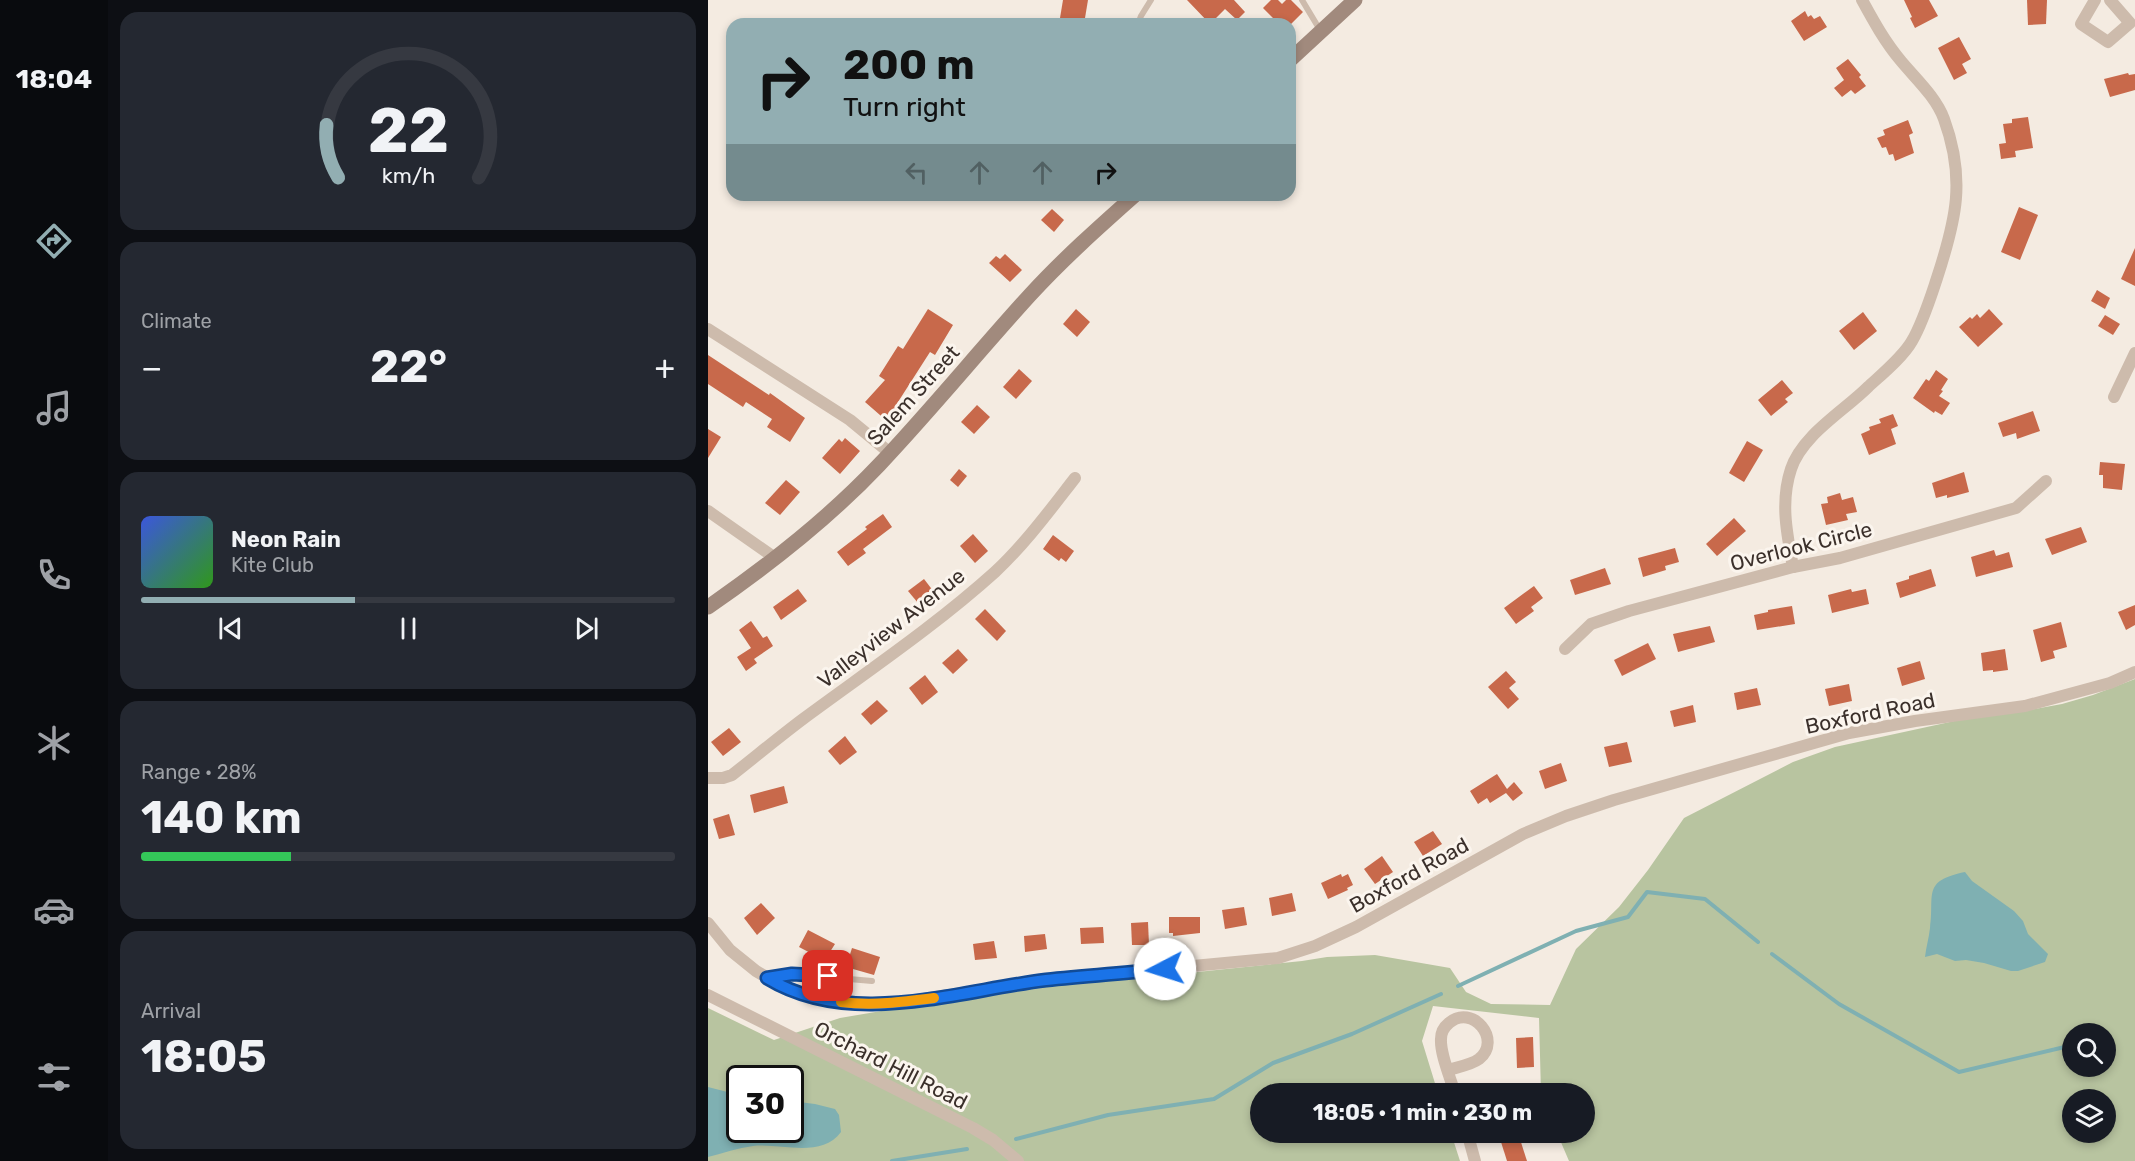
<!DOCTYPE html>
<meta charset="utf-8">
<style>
:root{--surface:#171b24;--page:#242831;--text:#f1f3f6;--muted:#9ea1a6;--line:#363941;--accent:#92aeb2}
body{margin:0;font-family:Rubik,sans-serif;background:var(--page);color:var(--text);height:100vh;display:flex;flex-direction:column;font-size:22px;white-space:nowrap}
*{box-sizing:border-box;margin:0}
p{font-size:20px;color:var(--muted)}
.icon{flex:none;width:33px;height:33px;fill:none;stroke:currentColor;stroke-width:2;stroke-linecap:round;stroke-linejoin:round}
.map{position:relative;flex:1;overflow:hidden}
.side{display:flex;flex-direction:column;gap:12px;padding:12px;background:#0d0f14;width:600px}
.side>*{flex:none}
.banner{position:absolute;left:18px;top:18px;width:570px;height:183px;border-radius:18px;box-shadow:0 3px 9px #0003;background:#92aeb2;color:#111;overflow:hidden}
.buttons{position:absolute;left:1354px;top:1023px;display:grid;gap:12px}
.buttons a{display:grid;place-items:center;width:54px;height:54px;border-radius:50%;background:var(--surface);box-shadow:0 3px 9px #0003;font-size:30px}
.speed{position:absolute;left:18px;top:1065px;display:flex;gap:12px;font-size:30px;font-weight:700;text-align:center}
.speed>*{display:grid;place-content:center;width:78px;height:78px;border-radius:50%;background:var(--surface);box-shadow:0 3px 9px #0003;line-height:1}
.speed .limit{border:3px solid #111;border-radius:9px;background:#fff;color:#111}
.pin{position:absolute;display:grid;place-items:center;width:51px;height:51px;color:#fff;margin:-26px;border-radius:12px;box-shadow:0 3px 9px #0006}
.me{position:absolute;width:66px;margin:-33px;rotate:265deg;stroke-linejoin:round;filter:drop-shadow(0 0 4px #0008)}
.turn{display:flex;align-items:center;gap:21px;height:126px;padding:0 18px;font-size:27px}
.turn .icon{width:78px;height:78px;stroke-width:2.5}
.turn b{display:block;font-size:42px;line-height:51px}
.lanes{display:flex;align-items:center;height:57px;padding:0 18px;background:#0003;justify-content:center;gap:30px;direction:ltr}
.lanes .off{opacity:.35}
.big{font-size:45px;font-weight:700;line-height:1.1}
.side .widget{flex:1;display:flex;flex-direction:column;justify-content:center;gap:9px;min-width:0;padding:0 21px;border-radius:18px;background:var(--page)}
.side .dial{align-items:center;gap:0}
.dial svg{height:156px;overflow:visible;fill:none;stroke:var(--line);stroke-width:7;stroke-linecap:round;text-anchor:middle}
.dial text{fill:var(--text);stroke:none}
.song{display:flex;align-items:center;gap:18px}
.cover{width:72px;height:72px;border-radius:9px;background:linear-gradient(135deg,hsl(230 70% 55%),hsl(110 70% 35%))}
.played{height:6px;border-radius:3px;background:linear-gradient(90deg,var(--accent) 40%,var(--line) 40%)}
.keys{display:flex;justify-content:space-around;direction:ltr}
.heat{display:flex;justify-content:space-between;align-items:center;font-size:33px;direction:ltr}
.charge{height:9px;border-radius:4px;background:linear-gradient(90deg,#34c759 28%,var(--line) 0)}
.trip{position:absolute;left:542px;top:1083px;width:345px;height:60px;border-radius:30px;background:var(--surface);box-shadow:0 3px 9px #0003;font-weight:700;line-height:60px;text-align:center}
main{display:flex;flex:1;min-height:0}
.tabs{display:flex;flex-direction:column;width:108px;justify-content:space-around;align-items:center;background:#090b0e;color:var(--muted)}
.tabs .icon{width:42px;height:42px}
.tabs .current{color:var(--accent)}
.tabs b{font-size:27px;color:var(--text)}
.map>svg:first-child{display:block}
.green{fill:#b8c4a0;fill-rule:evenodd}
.water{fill:#7fb0b2}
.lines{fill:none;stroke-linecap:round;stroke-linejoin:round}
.stream{stroke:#7fb0b2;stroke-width:4}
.building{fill:#c8694b}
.lane{stroke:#cdbbac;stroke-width:6}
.street{stroke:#cdbbac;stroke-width:12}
.secondary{stroke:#a18a7d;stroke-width:15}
.route-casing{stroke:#114b97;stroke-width:15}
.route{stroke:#1a73e8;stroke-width:10}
.slow{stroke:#f59e0b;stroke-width:10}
.labels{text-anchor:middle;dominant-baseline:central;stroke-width:6;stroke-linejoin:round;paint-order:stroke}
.street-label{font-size:21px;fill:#3b302b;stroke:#fbf5ee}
</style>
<main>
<nav class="tabs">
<b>18:04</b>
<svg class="icon current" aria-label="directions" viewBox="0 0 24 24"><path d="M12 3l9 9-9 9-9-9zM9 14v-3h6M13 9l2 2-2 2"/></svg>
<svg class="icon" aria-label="music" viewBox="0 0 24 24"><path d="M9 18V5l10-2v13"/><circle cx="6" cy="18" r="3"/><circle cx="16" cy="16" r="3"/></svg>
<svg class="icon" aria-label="phone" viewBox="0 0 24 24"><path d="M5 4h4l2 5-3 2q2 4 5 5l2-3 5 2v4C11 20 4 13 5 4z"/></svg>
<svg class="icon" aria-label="climate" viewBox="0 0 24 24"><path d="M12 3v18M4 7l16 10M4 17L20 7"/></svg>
<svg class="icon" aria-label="car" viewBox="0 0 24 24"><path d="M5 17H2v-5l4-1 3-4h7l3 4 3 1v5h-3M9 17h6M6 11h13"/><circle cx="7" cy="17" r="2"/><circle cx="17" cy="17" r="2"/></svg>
<svg class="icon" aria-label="filters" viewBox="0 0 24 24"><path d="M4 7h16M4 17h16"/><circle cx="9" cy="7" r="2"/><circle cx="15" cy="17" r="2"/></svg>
</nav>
<section class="side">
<div class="widget dial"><svg viewBox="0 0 100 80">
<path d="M14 69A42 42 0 1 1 86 69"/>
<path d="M14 69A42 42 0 0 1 8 42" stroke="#92aeb2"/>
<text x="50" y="56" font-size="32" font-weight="700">22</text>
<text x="50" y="72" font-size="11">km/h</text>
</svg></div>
<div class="widget"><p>Climate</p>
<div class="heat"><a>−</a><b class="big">22°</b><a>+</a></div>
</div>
<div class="widget">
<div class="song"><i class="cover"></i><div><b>Neon Rain</b><p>Kite Club</p></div></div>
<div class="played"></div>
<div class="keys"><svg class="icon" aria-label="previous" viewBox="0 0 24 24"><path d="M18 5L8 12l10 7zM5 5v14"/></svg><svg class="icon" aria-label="pause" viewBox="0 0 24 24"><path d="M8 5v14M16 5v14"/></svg><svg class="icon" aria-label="next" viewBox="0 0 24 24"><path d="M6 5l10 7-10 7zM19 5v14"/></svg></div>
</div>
<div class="widget"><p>Range · 28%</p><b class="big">140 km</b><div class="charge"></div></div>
<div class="widget"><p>Arrival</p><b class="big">18:05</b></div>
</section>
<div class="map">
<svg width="1427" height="1161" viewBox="0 0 1427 1161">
<rect width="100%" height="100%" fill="#f4ebe1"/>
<path class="green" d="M1427 679V1161H861L849 1133 876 1132V1094L833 1093 831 1018 725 1006 714 1041 730 1093 552 1094V1132L743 1133 752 1161H0V1008L66 1040 132 1018 315 987 384 979 470 974 594 961 619 957 667 955 742 968 758 992 783 1004 842 1005 868 949 911 907 940 870 976 818 1085 762 1127 747 1274 715 1310 712 1354 704 1385 695ZM1365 1034H1398V1066H1365ZM32 1078H82V1130H32ZM1365 1100H1398V1132H1365Z"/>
<g class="water">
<path d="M1257 872 1264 881 1306 911 1315 921 1320 934 1340 954 1337 962 1310 971H1303L1276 963 1258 960 1247 961 1229 954 1217 957C1218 947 1221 938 1222 928 1227 895 1213 881 1257 872Z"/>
<path d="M0 1087 31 1095 32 1130H82L83 1101 107 1104 127 1109 131 1115 133 1132C113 1159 74 1143 45 1146 30 1148 15 1153 0 1157Z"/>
</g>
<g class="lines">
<g class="stream">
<polyline points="1064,954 1131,1004 1251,1072 1365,1045"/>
<polyline points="750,986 868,931 920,917 939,892 997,899 1050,942"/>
<polyline points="1386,1034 1390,1030"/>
<polyline points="308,1139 400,1115 506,1099 565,1063 644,1034 733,994"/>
<polyline points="184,1161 259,1149"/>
</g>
</g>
<g class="building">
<polygon points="355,0 380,0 376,24 351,24"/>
<polygon points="479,0 526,0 537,12 529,20 517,9 502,24"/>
<polygon points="563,0 570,0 574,4 578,0 583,0 595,12 583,24 571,24 555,8"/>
<polygon points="1196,0 1221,0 1230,16 1207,28 1202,18 1204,17"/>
<polygon points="1319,0 1339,0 1338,24 1320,25"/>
<polygon points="1097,11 1100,17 1103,15 1106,19 1112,16 1119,27 1096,41 1083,21"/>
<polygon points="1251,37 1263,59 1254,64 1259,73 1246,80 1230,48"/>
<polygon points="1140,59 1153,75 1151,77 1158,86 1147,94 1143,90 1134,97 1126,88 1136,80 1128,68"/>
<polygon points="1420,73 1421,75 1427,74 1427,90 1402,97 1396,79"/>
<polygon points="1320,117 1325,148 1307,151 1308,157 1293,159 1291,144 1298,143 1295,124 1304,123 1304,119"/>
<polygon points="1200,120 1205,133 1201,135 1206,153 1187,161 1185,154 1181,155 1178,147 1174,148 1169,138 1177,135 1175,130"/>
<polygon points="1311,207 1330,215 1312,260 1293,252"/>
<polygon points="344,209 356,220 346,232 333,220"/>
<polygon points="1427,248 1427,286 1413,279"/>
<polygon points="297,254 314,270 302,282 281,263 288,256 292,259"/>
<polygon points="1389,290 1402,298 1397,309 1383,301"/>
<polygon points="220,309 245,325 227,355 222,352 190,402 194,406 180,422 157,402 177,380 171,376 190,346 195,349"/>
<polygon points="368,309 382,322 369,337 355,324"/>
<polygon points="1281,309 1295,324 1270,347 1251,327 1262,317 1264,319 1269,314 1272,318"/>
<polygon points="1155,312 1169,331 1146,350 1131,331"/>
<polygon points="1397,315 1412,324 1405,335 1390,326"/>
<polygon points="0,355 61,395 62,393 97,418 82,442 59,427 64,419 38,402 35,407 0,384"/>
<polygon points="311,369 324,381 308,399 295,387"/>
<polygon points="1228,370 1240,379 1233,390 1235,391 1231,396 1242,403 1234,415 1227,411 1226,413 1205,398 1218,379 1221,381"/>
<polygon points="1074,380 1085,393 1077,399 1080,402 1063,416 1050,400"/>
<polygon points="269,405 282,417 266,434 253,422"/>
<polygon points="1325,411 1332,431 1309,439 1308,433 1295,437 1290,423"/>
<polygon points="1185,414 1190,426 1183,429 1188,444 1161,455 1153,434 1162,430 1161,427 1173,423 1171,419"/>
<polygon points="0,429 13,437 0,458"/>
<polygon points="137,438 152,451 132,474 114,458 131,439 134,442"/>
<polygon points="1039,441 1055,450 1036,482 1021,473"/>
<polygon points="1392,462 1417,464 1414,490 1395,488 1395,475 1391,475"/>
<polygon points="251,469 259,476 250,487 242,480"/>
<polygon points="1256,472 1261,492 1239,498 1239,495 1228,498 1224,483"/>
<polygon points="78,480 92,492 72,515 57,503"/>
<polygon points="1132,493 1134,500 1145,497 1149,512 1138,514 1140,520 1118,525 1113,504 1120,503 1119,497"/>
<polygon points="175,514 184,527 155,549 158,553 140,566 129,552 159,529 157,527"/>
<polygon points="1026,518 1038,531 1009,556 998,544"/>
<polygon points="1373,527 1379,542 1344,555 1337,539"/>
<polygon points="265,534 280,551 267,563 252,546"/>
<polygon points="345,535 366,551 358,562 353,558 351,561 335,549"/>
<polygon points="967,548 971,562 957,566 958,570 935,577 930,558"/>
<polygon points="1286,550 1288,556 1301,552 1305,567 1268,577 1263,557"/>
<polygon points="897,568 903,584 867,595 862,580"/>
<polygon points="1223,569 1228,586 1192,598 1188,583 1201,579 1201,576"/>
<polygon points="216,579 226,592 210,603 200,591"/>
<polygon points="826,586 835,598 823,607 826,611 808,624 796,608"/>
<polygon points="90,589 99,601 73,620 65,607"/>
<polygon points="1143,589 1144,592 1158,589 1161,604 1124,613 1120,595"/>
<polygon points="1427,605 1427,625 1418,630 1410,612"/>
<polygon points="1084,606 1087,624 1049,630 1046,615 1060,612 1060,610"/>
<polygon points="277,609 298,631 289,641 267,619"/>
<polygon points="43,621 55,638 59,636 65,646 46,659 49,663 38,671 29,657 43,648 31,630"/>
<polygon points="1353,622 1359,647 1345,651 1347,658 1333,662 1325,630"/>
<polygon points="1002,626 1007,642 970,652 965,634"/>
<polygon points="940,643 948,659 914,676 906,660"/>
<polygon points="250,649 260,660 245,674 234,663"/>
<polygon points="1297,649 1300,670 1285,672 1285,670 1275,671 1273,653"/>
<polygon points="1212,661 1217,679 1194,686 1189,668"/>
<polygon points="798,671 808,682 801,688 811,699 800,709 780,687"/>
<polygon points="217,675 230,692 214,705 201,688"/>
<polygon points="1141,684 1144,701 1121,706 1117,689"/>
<polygon points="1049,688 1053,705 1029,710 1026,693"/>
<polygon points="169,700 180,711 163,725 153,714"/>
<polygon points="985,705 988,722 966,727 962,711"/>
<polygon points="21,728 33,742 15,756 3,742"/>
<polygon points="137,736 149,752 132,765 120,751"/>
<polygon points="919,742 924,762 901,767 896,747"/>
<polygon points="853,763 859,781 837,789 831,771"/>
<polygon points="789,774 799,789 806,782 815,793 805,801 798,793 782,803 779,798 770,804 762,791"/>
<polygon points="76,786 80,803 46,813 42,795"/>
<polygon points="21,814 27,835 11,839 5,819"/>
<polygon points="725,831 734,844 715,856 706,842"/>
<polygon points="674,856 685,872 667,884 656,869"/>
<polygon points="633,874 634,877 640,874 645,885 639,888 640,890 620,899 613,883"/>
<polygon points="584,893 588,911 564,916 561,898"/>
<polygon points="53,903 67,918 49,935 36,918"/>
<polygon points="536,907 539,925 517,929 514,910"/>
<polygon points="461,917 492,917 492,933 465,936 465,933 461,933"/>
<polygon points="440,922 441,945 424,945 423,923"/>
<polygon points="395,927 396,943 373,944 372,928"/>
<polygon points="100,930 127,944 120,955 117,954 114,959 91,947"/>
<polygon points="337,934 339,949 317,952 316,936"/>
<polygon points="286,941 289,958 267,960 265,944"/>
<polygon points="144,948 172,957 166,975 138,967"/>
<polygon points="825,1037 826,1067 809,1068 808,1038"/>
<polygon points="811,1136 819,1161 799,1161 793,1142"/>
</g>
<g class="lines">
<g class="lane">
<polyline points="594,0 612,30"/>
<polyline points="430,24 433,16 443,0"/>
<polyline points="62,977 84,974 164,981"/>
</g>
<g class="street">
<polyline points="1387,0 1373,24 1400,42 1422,23 1402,0"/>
<polyline points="0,329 142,420 182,453"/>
<polyline points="1406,397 1427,353"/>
<polyline points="0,511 67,558"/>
<path d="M1085 567C1079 534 1072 502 1083 469 1094 435 1136 411 1160 387 1173 375 1195 357 1204 341 1215 322 1222 299 1229 278 1248 220 1258 179 1236 119 1228 97 1208 79 1193 61 1177 42 1166 22 1154 0"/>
<polyline points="857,649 883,624 921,611 1085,567 1132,558 1308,508 1338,481"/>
<path d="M0 778H15L24 775C47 757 71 737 95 719 160 671 227 626 287 572 317 544 342 510 367 478"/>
<polyline points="0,923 22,950 48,971 70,984 110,999 149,1004 196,1002 337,980 570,958 607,946 648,927 815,834 858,816 906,800 1141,733 1207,721 1317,706 1402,683 1427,672"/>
<polyline points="0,995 265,1128 285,1140 310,1161"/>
<path d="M740 1070C750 1067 763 1065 771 1059 795 1040 764 1003 741 1023 736 1027 733 1033 733 1039 732 1054 743 1079 747 1094"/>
<polyline points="759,1132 767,1161"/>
</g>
<g class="secondary">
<polyline points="582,60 647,0"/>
<path d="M0 607C61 565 120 519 171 465 223 410 271 351 322 295 355 259 391 227 427 195"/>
</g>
</g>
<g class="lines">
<g class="route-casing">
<path id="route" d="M120 976 84 974 59 978C143 1029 248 991 338 980 377 976 417 973 457 969"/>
</g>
<use href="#route" class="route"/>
<path class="slow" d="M133 1002C164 1006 195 1002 226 998"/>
</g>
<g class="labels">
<g class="street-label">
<text transform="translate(205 395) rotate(-48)">Salem Street</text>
<text transform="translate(1093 546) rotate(-14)">Overlook Circle</text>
<text transform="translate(183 628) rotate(-38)">Valleyview Avenue</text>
<text transform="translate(1162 713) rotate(-12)">Boxford Road</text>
<text transform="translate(701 875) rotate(-29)">Boxford Road</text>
<text transform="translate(183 1065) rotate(27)">Orchard Hill Road</text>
</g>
</g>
</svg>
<div class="buttons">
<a><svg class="icon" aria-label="search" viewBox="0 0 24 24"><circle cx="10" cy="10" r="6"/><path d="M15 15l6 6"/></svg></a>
<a><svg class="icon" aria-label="layers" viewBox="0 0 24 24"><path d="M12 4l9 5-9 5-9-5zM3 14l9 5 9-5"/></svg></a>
</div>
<div class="speed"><div class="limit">30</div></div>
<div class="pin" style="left:120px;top:976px;background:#d93025"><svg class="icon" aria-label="arrive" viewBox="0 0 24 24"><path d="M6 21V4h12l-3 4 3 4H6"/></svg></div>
<svg class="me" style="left:457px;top:969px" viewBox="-20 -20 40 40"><circle r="19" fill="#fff"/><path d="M0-13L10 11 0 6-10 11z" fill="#1a73e8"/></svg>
<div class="trip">18:05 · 1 min · 230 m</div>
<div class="banner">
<div class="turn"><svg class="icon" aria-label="right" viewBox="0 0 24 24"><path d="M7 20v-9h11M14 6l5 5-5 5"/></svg><div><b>200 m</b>Turn right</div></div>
<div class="lanes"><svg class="icon off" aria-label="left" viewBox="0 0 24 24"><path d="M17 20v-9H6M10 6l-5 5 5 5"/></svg><svg class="icon off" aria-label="ahead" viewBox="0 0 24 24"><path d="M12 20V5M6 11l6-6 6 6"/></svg><svg class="icon off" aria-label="ahead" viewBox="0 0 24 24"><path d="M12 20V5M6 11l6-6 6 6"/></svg><svg class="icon" aria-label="right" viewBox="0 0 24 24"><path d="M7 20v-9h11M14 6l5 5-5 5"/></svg></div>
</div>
</div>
</main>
